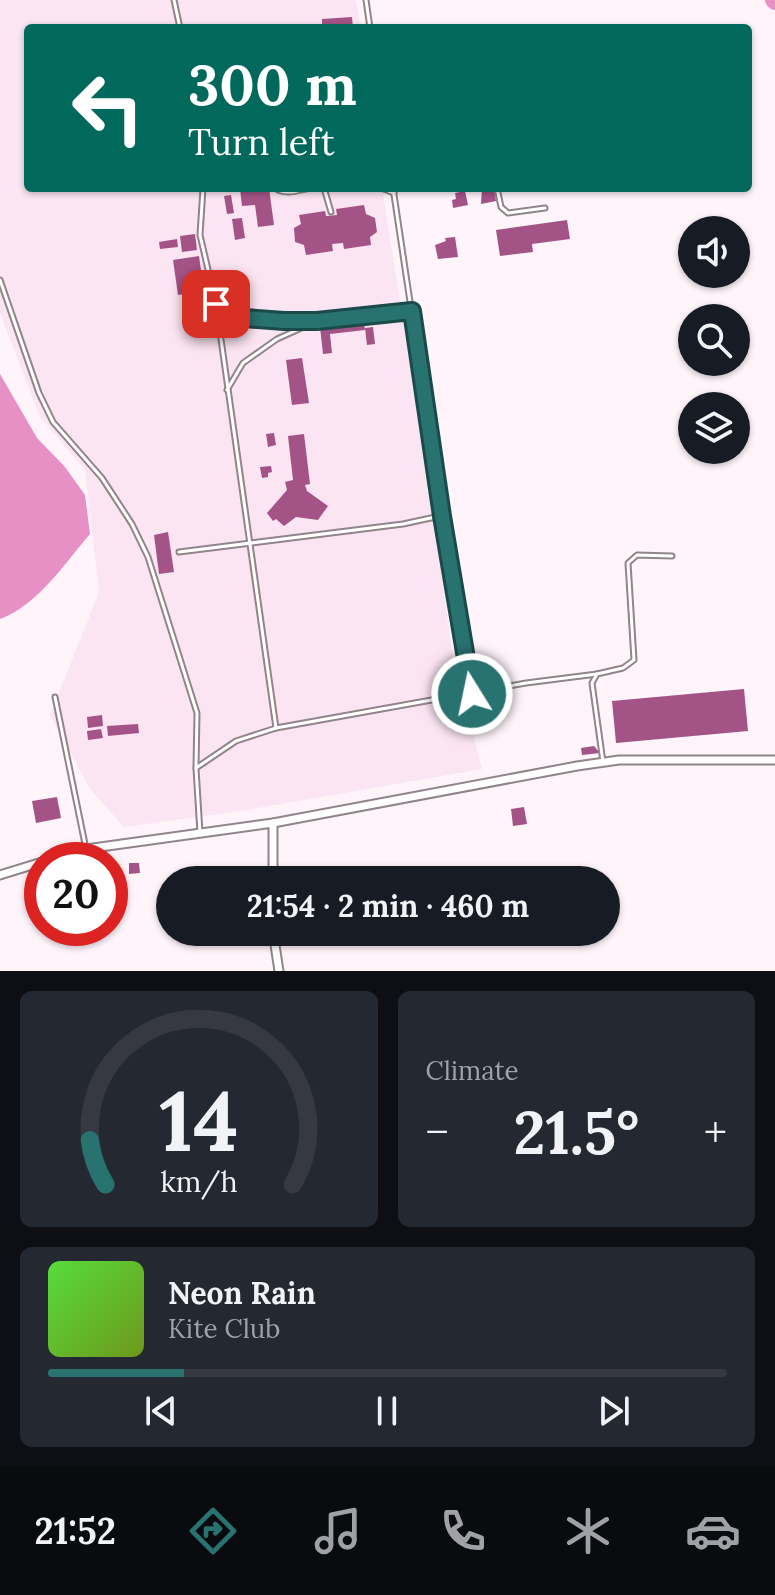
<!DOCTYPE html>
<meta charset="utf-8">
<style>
:root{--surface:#171b24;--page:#242831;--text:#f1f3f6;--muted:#9ea1a6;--line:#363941;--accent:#287270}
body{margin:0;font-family:Lora,serif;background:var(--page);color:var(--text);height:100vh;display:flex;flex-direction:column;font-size:30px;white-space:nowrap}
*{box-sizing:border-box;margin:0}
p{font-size:26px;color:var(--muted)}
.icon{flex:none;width:44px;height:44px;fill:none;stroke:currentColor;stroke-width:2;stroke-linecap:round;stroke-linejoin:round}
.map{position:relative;height:971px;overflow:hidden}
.panel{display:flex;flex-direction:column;gap:20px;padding:20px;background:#0d0f14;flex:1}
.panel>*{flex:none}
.guide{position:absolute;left:24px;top:24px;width:728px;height:168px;border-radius:8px;box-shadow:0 2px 6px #0004;background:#00695c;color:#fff;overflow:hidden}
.controls{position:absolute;left:678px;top:216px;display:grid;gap:16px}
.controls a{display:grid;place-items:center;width:72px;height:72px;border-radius:50%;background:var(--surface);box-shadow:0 2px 6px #0004;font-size:40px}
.speed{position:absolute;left:24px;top:842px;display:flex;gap:16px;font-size:40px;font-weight:700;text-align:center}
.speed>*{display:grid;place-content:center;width:104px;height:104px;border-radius:50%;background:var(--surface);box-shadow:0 2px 6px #0004;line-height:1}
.speed .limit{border:12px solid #d22;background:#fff;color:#111}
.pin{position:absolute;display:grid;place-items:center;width:68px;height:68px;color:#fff;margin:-34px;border-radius:16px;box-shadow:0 4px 12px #0006}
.me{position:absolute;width:88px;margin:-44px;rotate:350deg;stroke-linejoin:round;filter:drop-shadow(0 0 6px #0008)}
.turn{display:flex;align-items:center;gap:28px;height:168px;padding:0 32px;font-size:36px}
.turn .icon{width:104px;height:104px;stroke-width:2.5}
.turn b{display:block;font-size:56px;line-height:68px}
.big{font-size:60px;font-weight:700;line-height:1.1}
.panel .tile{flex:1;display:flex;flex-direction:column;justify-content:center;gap:12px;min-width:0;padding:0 28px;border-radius:12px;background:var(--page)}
.panel .dial{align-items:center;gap:0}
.dial svg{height:208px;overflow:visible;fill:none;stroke:var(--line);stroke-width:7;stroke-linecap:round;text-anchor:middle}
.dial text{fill:var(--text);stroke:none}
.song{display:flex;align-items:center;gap:24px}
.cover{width:96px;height:96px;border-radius:12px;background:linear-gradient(135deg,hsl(110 70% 55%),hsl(80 70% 35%))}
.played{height:8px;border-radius:4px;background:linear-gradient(90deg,var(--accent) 20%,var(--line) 20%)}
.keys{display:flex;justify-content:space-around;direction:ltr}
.heat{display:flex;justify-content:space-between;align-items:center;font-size:44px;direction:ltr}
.panel .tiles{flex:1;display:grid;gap:20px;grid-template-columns:1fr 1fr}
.tile:last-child{grid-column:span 2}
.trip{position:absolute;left:156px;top:866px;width:464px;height:80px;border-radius:40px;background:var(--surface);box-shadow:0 2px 6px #0004;font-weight:700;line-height:80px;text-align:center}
.menu{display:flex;height:128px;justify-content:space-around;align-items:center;background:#090b0e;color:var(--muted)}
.menu .icon{width:56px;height:56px}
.menu .on{color:var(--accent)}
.menu b{font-size:36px;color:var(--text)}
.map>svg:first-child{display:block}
.built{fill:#fbe5f2}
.water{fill:#e790c6}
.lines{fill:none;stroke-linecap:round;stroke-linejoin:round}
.river{stroke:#e790c6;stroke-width:16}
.building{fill:#a45387}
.service-casing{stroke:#91848b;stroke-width:7}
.minor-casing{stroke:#91848b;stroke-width:11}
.service{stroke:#fff;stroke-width:3}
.minor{stroke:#fff;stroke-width:7}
.route-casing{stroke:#1a4a49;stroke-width:20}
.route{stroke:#287270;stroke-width:14}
</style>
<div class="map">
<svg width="775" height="971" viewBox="0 0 775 971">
<rect width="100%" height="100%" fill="#fef4fa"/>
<polygon class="built" points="0,0 356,0 361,28 28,28 28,188 382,188 432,500 452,652 482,769 247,810 124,827 90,789 50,715 99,592 85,470 40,417 0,313"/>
<path class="water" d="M0 374 37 438 65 467 85 495 90 534C65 563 37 606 0 619Z"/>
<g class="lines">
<polyline class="river" points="773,0 775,2"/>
</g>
<g class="building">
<polygon points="352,17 353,28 322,28 322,19"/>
<polygon points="269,188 274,225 258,227 255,205 242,206 240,189"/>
<polygon points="482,188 494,188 496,201 481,204"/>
<polygon points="465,191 468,205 453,208 452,200 456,199 455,193"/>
<polygon points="231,195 234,213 227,214 224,196"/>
<polygon points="364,205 366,214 375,218 377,232 370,237 371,245 344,249 343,243 332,244 333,251 306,255 304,245 295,242 294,228 301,224 299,215 325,211 326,216 337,215 336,209"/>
<polygon points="242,218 245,238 235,240 232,219"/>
<polygon points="567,220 570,239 532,244 533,252 500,256 496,230"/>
<polygon points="195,234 197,250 182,252 180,236"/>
<polygon points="455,237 458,257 438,259 435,245 446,241 445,238"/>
<polygon points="177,239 178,247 160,249 159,242"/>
<polygon points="199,256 204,291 178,295 173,260"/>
<polygon points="364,322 365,330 330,334 332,353 323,354 320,327"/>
<polygon points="373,327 375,344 367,345 365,328"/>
<polygon points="302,358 309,403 292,405 286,360"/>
<polygon points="274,433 276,445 268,447 266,434"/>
<polygon points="304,434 310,484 305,485 307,491 328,506 318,520 296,517 284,526 276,519 273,521 267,513 287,490 285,482 293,480 288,436"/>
<polygon points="271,466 272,472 268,473 268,477 262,478 260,467"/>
<polygon points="168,532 174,572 159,574 154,535"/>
<polygon points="744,689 748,731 616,743 612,701"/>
<polygon points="102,715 103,726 88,728 87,717"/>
<polygon points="138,724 139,733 108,736 107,726"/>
<polygon points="101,729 103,738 88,740 87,731"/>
<polygon points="594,746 600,753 582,755 581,748"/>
<polygon points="57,797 61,818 36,823 32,801"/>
<polygon points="524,807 527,824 513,826 511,809"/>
<polygon points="129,863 139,863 140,873 129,874"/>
</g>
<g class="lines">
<g class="service-casing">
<g id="service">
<polyline points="174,0 180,28"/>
<polyline points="366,0 370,28"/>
<polyline points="203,188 200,235 216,304 276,728"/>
<path d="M275 188C284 196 300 190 311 188"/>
<polyline points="324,188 331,212"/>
<polyline points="381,188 394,193"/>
<polyline points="393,188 442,516 472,694"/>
<polyline points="497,188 501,207 508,213 545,208"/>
<polyline points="0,280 39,393 53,422 102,478 132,524 148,557 197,713 196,768"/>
<polyline points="216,304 244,318 314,321"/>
<polyline points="227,390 243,363 277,339 317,321 412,311"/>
<polyline points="179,552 403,524 440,516"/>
<polyline points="55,697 86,849"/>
<polyline points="603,762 592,683 597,674 623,668 634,660 628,563 637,555 672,556"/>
<polyline points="200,833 196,768 236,741 276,728 526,683 597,674"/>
</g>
</g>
<g class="minor-casing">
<g id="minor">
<polyline points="50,860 86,849 273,823 577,766 619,760 775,760"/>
<polyline points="0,875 42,862"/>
<polyline points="273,880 273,823"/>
<polyline points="273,932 279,971"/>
</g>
</g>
<use href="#service" class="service"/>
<use href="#minor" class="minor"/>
</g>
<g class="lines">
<g class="route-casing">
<polyline id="route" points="216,304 244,318 284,321 317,321 412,311 442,516 472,694"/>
</g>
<use href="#route" class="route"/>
</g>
</svg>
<div class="controls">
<a><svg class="icon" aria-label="sound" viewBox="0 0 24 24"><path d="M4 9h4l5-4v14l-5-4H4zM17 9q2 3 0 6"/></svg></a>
<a><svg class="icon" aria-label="search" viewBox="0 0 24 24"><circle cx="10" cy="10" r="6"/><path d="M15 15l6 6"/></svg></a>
<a><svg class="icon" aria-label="layers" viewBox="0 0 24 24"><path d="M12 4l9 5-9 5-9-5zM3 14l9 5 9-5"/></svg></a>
</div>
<div class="speed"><div class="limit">20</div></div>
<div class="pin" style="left:216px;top:304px;background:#d93025"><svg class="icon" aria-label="arrive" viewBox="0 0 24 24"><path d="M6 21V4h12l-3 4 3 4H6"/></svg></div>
<svg class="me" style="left:472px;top:694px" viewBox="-20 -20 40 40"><circle r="17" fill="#287270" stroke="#fff" stroke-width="3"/><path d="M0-11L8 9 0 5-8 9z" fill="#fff"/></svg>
<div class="trip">21:54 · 2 min · 460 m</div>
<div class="guide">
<div class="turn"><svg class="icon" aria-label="left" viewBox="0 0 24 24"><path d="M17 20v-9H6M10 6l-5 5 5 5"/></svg><div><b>300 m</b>Turn left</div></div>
</div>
</div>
<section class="panel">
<div class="tiles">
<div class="tile dial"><svg viewBox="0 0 100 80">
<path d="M14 69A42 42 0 1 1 86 69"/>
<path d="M14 69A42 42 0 0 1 8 52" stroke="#287270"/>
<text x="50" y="56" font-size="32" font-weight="700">14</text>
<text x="50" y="72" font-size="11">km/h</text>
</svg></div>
<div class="tile"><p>Climate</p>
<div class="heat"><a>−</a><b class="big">21.5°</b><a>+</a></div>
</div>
<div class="tile">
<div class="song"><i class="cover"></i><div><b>Neon Rain</b><p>Kite Club</p></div></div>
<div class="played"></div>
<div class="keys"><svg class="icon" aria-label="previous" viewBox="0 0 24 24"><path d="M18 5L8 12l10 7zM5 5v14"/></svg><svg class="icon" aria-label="pause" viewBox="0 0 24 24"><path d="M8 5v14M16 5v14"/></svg><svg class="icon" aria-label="next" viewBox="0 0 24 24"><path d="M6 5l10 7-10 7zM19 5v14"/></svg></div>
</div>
</div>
</section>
<nav class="menu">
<b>21:52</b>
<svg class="icon on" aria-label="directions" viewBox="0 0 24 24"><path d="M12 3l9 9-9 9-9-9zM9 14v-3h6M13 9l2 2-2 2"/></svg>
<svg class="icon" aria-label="music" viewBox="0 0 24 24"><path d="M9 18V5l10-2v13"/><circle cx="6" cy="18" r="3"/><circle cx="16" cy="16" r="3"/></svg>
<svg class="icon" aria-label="phone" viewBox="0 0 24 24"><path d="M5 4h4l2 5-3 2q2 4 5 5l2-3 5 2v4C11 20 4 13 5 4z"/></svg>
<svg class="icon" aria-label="climate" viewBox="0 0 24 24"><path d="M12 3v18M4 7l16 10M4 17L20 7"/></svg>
<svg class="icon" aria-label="car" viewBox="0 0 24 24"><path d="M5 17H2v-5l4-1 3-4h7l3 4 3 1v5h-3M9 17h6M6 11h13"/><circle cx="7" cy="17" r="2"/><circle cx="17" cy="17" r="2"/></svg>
</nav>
